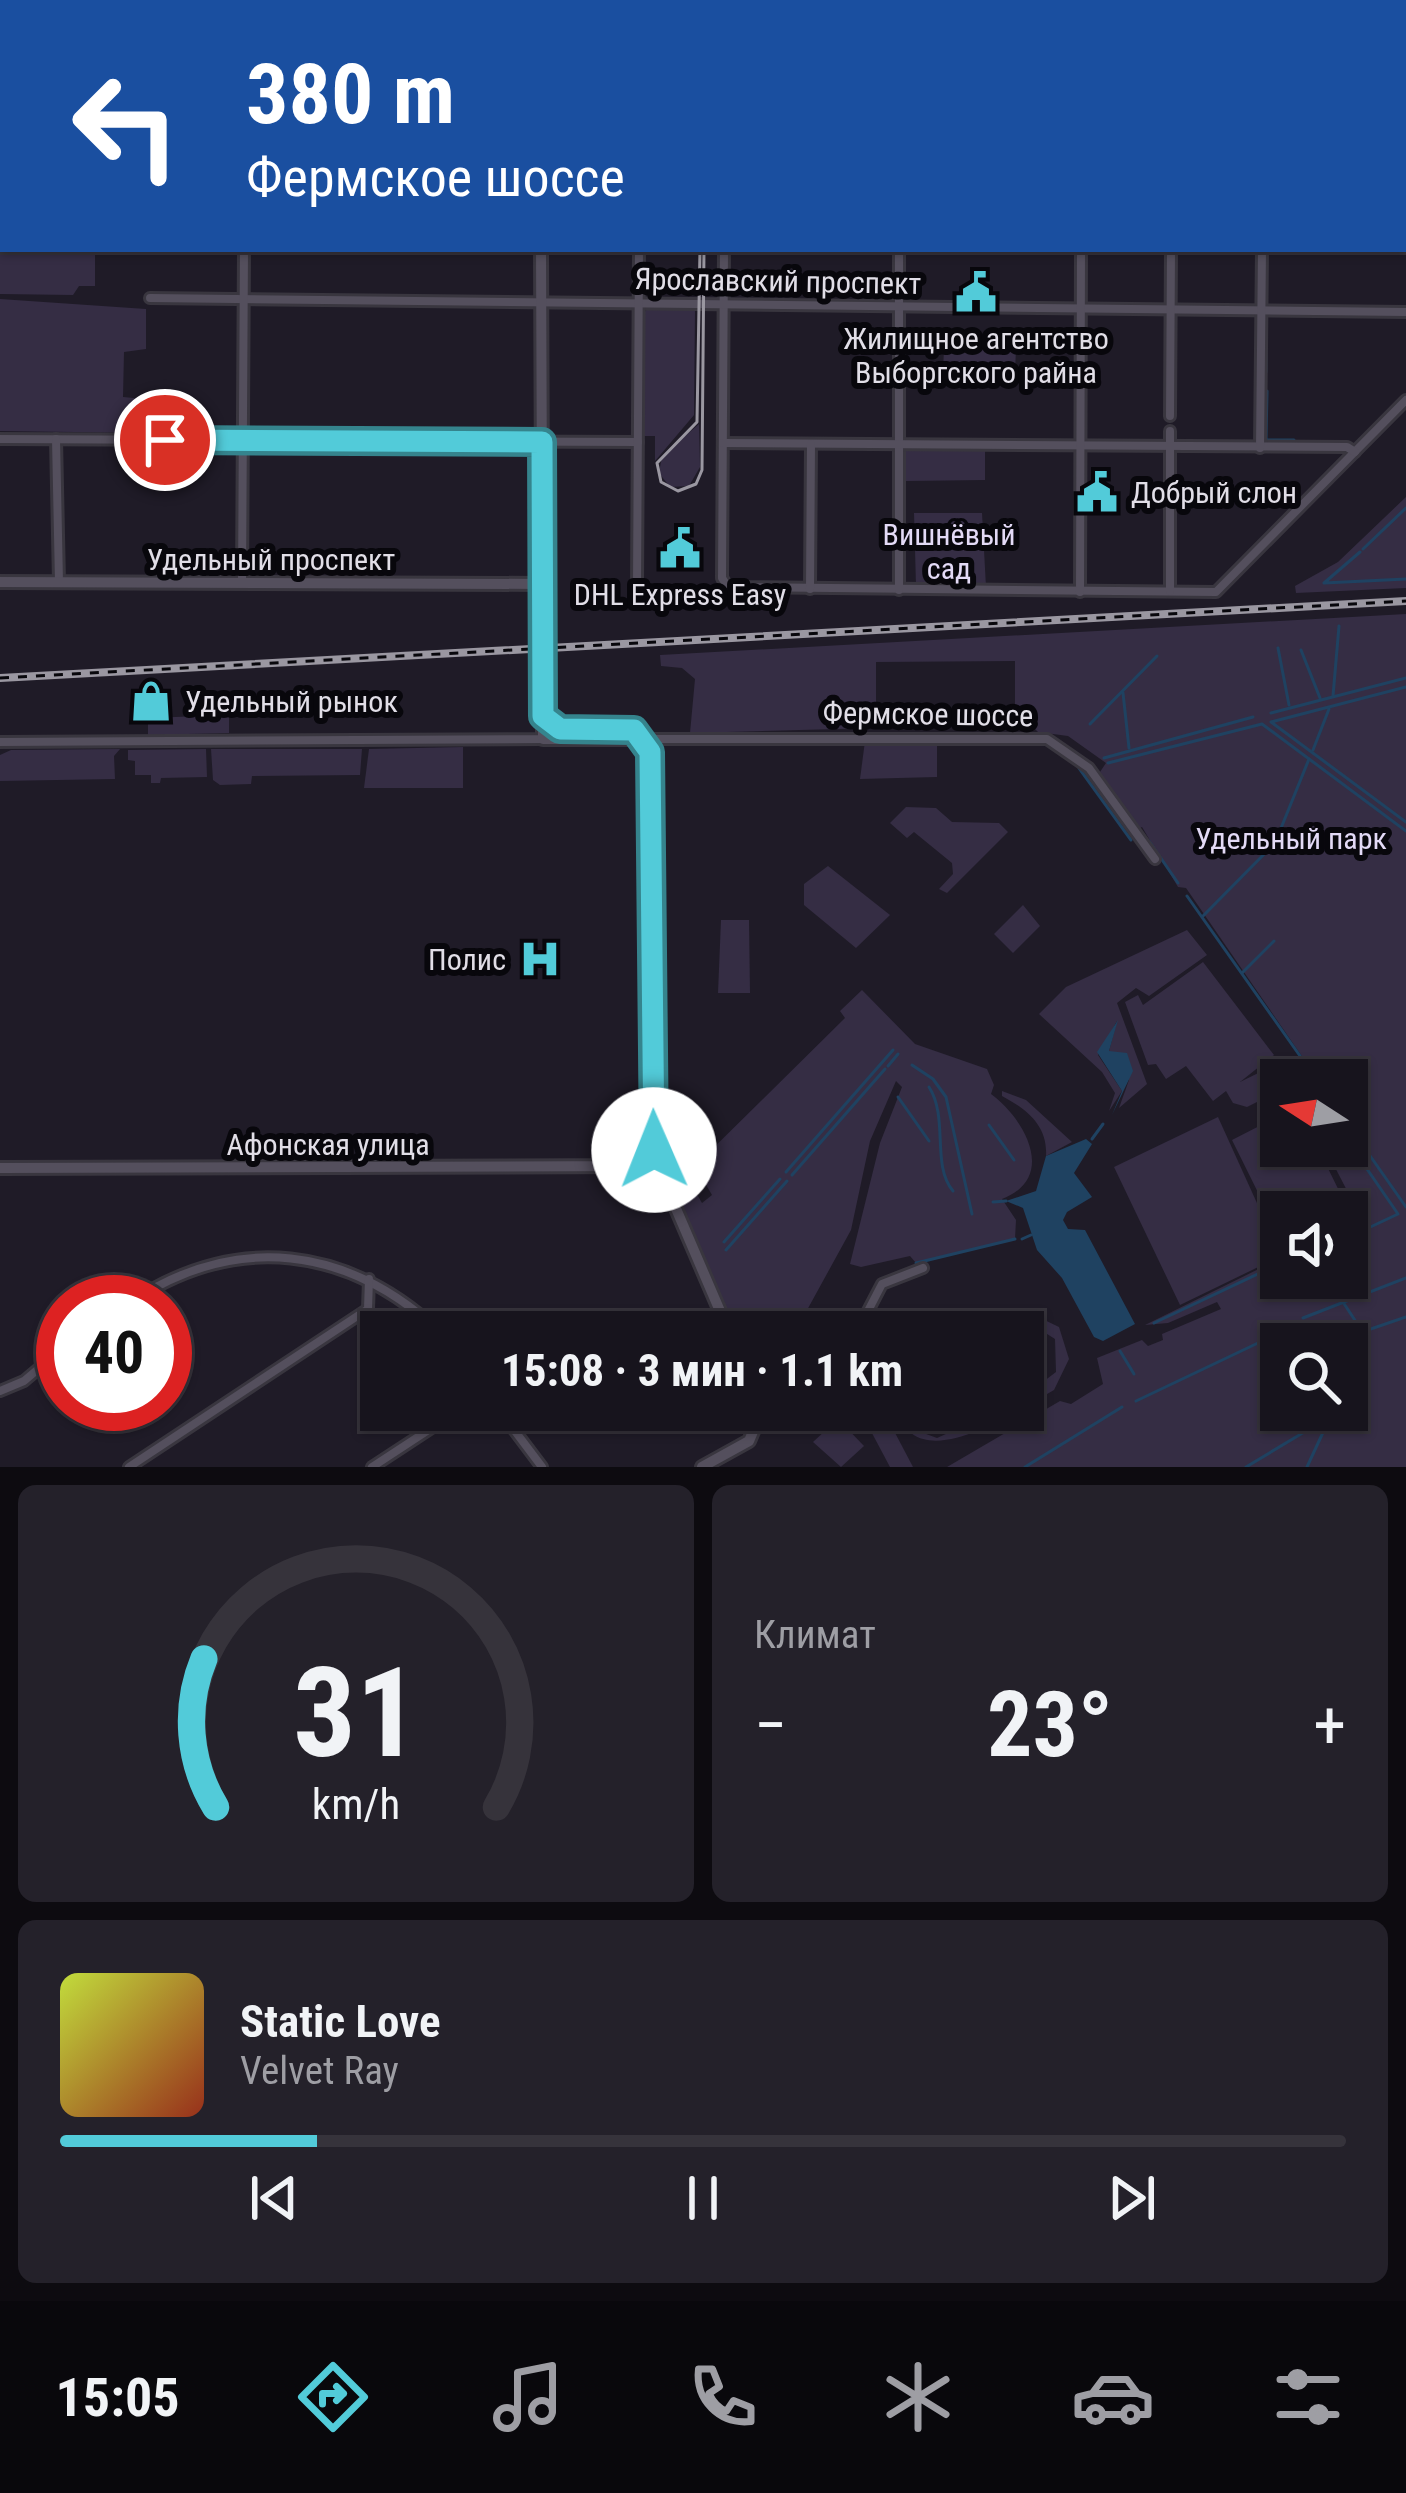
<!DOCTYPE html>
<html lang="ru">
<meta charset="utf-8">
<style>
:root{--surface:#17141d;--page:#24212a;--text:#f1f3f6;--muted:#9e9ea4;--line:#36333b;--accent:#52cbd9}
body{margin:0;font-family:"Roboto Condensed",sans-serif;background:var(--page);color:var(--text);height:100vh;display:flex;flex-direction:column;font-size:45px;white-space:nowrap}
*{box-sizing:border-box;margin:0}
p{font-size:39px;color:var(--muted)}
.icon{flex:none;width:66px;height:66px;fill:none;stroke:currentColor;stroke-width:2;stroke-linecap:round;stroke-linejoin:round}
.map{position:relative;height:1467px;overflow:hidden}
.details{display:flex;flex-direction:column;gap:18px;padding:18px;background:#0d0b10;flex:1}
.details>*{flex:none}
.hud{position:absolute;left:0px;top:0px;width:1407px;height:252px;box-shadow:0 3px 9px #0004,0 0 0 3px var(--line);background:#1a4fa0;color:#fff;overflow:hidden}
.needle{width:78px;rotate:282deg}
.buttons{position:absolute;left:1260px;top:1059px;display:grid;gap:24px}
.buttons a{display:grid;place-items:center;width:108px;height:108px;border-radius:0px;background:var(--surface);box-shadow:0 3px 9px #0004,0 0 0 3px var(--line);font-size:60px}
.speed{position:absolute;left:36px;top:1275px;display:flex;gap:24px;font-size:60px;font-weight:700;text-align:center}
.speed>*{display:grid;place-content:center;width:156px;height:156px;border-radius:50%;background:var(--surface);box-shadow:0 3px 9px #0004,0 0 0 3px var(--line);line-height:1}
.speed .limit{border:18px solid #d22;background:#fff;color:#111}
.pin{position:absolute;display:grid;place-items:center;width:102px;height:102px;color:#fff;margin:-51px;border:6px solid #fff;border-radius:50%;box-shadow:0 3px 12px #0007}
.me{position:absolute;width:132px;margin:-66px;rotate:359deg;stroke-linejoin:round;filter:drop-shadow(0 0 9px #0008)}
.turn{display:flex;align-items:center;gap:42px;height:252px;padding:0 48px;font-size:54px}
.turn .icon{width:156px;height:156px;stroke-width:2.5}
.turn b{display:block;font-size:84px;line-height:102px}
.big{font-size:90px;font-weight:700;line-height:1.1}
.details .widget{flex:1;display:flex;flex-direction:column;justify-content:center;gap:18px;min-width:0;padding:0 42px;border-radius:18px;background:var(--page)}
.details .dial{align-items:center;gap:0}
.dial svg{height:312px;overflow:visible;fill:none;stroke:var(--line);stroke-width:7;stroke-linecap:round;text-anchor:middle}
.dial text{fill:var(--text);stroke:none}
.song{display:flex;align-items:center;gap:36px}
.cover{width:144px;height:144px;border-radius:18px;background:linear-gradient(135deg,hsl(70 70% 55%),hsl(10 70% 35%))}
.played{height:12px;border-radius:6px;background:linear-gradient(90deg,var(--accent) 20%,var(--line) 20%)}
.keys{display:flex;justify-content:space-around;direction:ltr}
.heat{display:flex;justify-content:space-between;align-items:center;font-size:66px;direction:ltr}
.details .tiles{flex:1;display:grid;gap:18px;grid-template-columns:1fr 1fr}
.widget:last-child{grid-column:span 2}
.trip{position:absolute;left:360px;top:1311px;width:684px;height:120px;border-radius:0px;background:var(--surface);box-shadow:0 3px 9px #0004,0 0 0 3px var(--line);font-weight:700;line-height:120px;text-align:center}
.menu{display:flex;height:192px;justify-content:space-around;align-items:center;background:#09080c;color:var(--muted)}
.menu .icon{width:84px;height:84px}
.menu .on{color:var(--accent)}
.menu b{font-size:54px;color:var(--text)}
.map>svg:first-child{display:block}
.green{fill:#352d44;fill-rule:evenodd}
.water{fill:#1f4261}
.lines{fill:none;stroke-linecap:round;stroke-linejoin:round}
.stream{stroke:#1f4261;stroke-width:3}
.street-casing{stroke:#39363f;stroke-width:14}
.secondary-casing{stroke:#39363f;stroke-width:16}
.primary-casing{stroke:#39363f;stroke-width:16}
.street{stroke:#544f5d;stroke-width:8}
.secondary{stroke:#544f5d;stroke-width:10}
.primary{stroke:#9d5f51;stroke-width:10}
.tram{stroke:#9a97a1;stroke-width:3}
.rail-casing{stroke:#9a97a1;stroke-width:8}
.rail{stroke:#08070c;stroke-width:3;stroke-dasharray:9;stroke-linecap:butt}
.route-casing{stroke:#35848d;stroke-width:30}
.route{stroke:#52cbd9;stroke-width:21}
.labels{text-anchor:middle;dominant-baseline:central;stroke-width:12;stroke-linejoin:round;paint-order:stroke}
.street-label{font-size:30px;fill:#e1dee7;stroke:#08070c}
.poi-label{font-size:30px;fill:#e1dee7;stroke:#08070c}
.park-label{font-size:30px;fill:#e3daf6;stroke:#08070c}
</style>
<div class="map">
<svg width="1406" height="1467" viewBox="0 0 1406 1467">
<rect width="100%" height="100%" fill="#1f1b27"/>
<g class="green">
<polygon points="0,162 3,249 95,249 95,286 79,286 73,295 0,294"/>
<polygon points="0,299 146,309 146,349 124,352 123,397 145,399 146,433 0,431"/>
<polygon points="648,308 695,309 694,415 655,461 655,436 642,436 642,315"/>
<polygon points="944,348 1016,348 1015,373 943,372"/>
<polygon points="699,424 700,467 689,486 670,487 659,473 662,456"/>
<polygon points="906,450 985,451 985,480 906,481"/>
<polygon points="1406,497 1406,588 1296,593 1295,586 1338,562"/>
<polygon points="914,513 982,513 986,587 916,586"/>
<path d="M1406 614V1467H947L1060 1401 1071 1404 1103 1384 1097 1358 1142 1340 1148 1346 1163 1340 1162 1334 1221 1309 1217 1302 1168 1323 1145 1325 1281 1258V1278H1347V1213L1356 1208 1324 1146H1347V1080H1298L1310 1068 1186 888 1178 887 1142 827 1138 829 1098 775 1106 763 1068 736 1038 732 1015 709V661L876 662V728L690 733 695 679 682 668 661 666 660 655ZM1281 1344H1347V1410H1281Z"/>
<polygon points="229,715 229,733 148,735 148,718"/>
<polygon points="937,740 937,777 860,779 865,741"/>
<polygon points="463,747 463,788 364,788 369,749"/>
<polygon points="120,749 114,756 115,779 0,781 0,755 11,750"/>
<polygon points="206,749 207,777 161,778 160,783 151,783 151,775 135,775 135,761 128,760 128,750"/>
<polygon points="211,749 362,749 360,775 252,776 251,784 220,785 213,780"/>
<polygon points="906,807 936,808 952,822 999,823 1008,832 947,893 939,889 953,874 952,863 914,832 907,838 890,823"/>
<polygon points="828,866 890,915 856,948 804,905 804,884"/>
<polygon points="1023,905 1040,926 1013,953 994,934"/>
<polygon points="721,920 749,920 750,993 718,993"/>
<polygon points="1187,930 1207,955 1149,996 1136,988 1117,1003 1147,1084 1119,1108 1129,1080 1109,1051 1117,1021 1098,1055 1122,1091 1109,1111 1115,1093 1102,1072 1039,1014 1066,987"/>
<polygon points="1203,962 1274,1055 1240,1082 1283,1061 1291,1080 1281,1080 1281,1090 1247,1107 1233,1103 1226,1091 1213,1101 1186,1066 1166,1079 1156,1064 1148,1065 1125,1002 1138,995 1143,1005"/>
<path d="M862 990 915 1044 987 1069 994 1085 991 1094C1023 1117 1059 1177 1002 1199L1016 1220 1015 1239 916 1263 910 1256 861 1267 850 1264 880 1143 902 1087 896 1081 870 1141 851 1230 795 1332H734L676 1197 691 1184 702 1203 712 1195 695 1166 845 1018 840 1011Z"/>
<path d="M1002 1091 1026 1100 1072 1142 1046 1156C1048 1125 1026 1109 1002 1096Z"/>
<polygon points="1281,1115 1281,1146 1317,1146 1348,1209 1281,1212 1281,1239 1232,1140"/>
<polygon points="1218,1117 1281,1256 1180,1305 1114,1167"/>
<polygon points="1028,1312 1059,1327 1069,1359 1054,1390 1023,1408 1023,1397 1056,1372 1055,1339 1028,1322 978,1332 1011,1314"/>
<polygon points="876,1410 883,1410 913,1467 890,1467 865,1420"/>
<path d="M896 1410H905L918 1431 937 1438 999 1410H1019C981 1431 914 1467 896 1410Z"/>
<polygon points="838,1419 864,1446 841,1467 813,1442"/>
</g>
<g class="water">
<polygon points="1118,1020 1109,1051 1127,1053 1133,1071 1112,1115 1122,1091 1097,1052"/>
<polygon points="1086,1139 1092,1144 1074,1173 1092,1197 1067,1212 1063,1220 1068,1229 1085,1230 1135,1324 1103,1341 1094,1337 1062,1278 1037,1250 1023,1208 1006,1201 1036,1191 1046,1156"/>
</g>
<g class="lines">
<g class="stream">
<polyline points="1266,323 1266,372"/>
<polyline points="1267,391 1266,440 1294,440"/>
<polyline points="1363,549 1406,508"/>
<polyline points="1360,552 1324,583 1406,579"/>
<polyline points="1278,648 1289,705"/>
<polyline points="1301,650 1320,698"/>
<polyline points="1406,687 1271,722 1406,822"/>
<polyline points="1123,693 1129,748"/>
<polyline points="1333,696 1339,626"/>
<polyline points="1271,713 1406,678"/>
<polyline points="1090,724 1157,656"/>
<polyline points="1313,750 1329,709"/>
<polyline points="1104,758 1253,717"/>
<polyline points="1108,763 1262,724 1406,831"/>
<polyline points="1079,768 1131,840"/>
<polyline points="1110,789 1137,826"/>
<polyline points="1149,841 1178,883"/>
<polyline points="1187,896 1317,1080"/>
<polyline points="1203,916 1275,843 1309,759"/>
<polyline points="1242,973 1274,941"/>
<polyline points="912,1065 933,1079 946,1097 972,1214"/>
<polyline points="888,1066 898,1054"/>
<polyline points="1303,1077 1305,1080"/>
<path d="M929 1087C949 1118 931 1165 953 1191"/>
<polyline points="898,1097 929,1141"/>
<polyline points="1347,1123 1406,1207"/>
<polyline points="989,1125 1014,1160"/>
<polyline points="1092,1139 1103,1124"/>
<polyline points="1347,1140 1398,1214 1347,1238"/>
<polyline points="786,1172 893,1050"/>
<polyline points="792,1175 885,1069"/>
<polyline points="993,1202 1006,1201"/>
<polyline points="1022,1239 1031,1235"/>
<polyline points="724,1242 780,1179"/>
<polyline points="726,1250 787,1181"/>
<polyline points="916,1263 1015,1239"/>
<polyline points="1341,1299 1362,1331"/>
<polyline points="1303,1318 1406,1278"/>
<polyline points="1154,1323 1281,1263"/>
<polyline points="1327,1344 1406,1317"/>
<polyline points="1120,1351 1134,1374"/>
<polyline points="1136,1401 1258,1343 1281,1374"/>
<polyline points="1025,1467 1122,1407"/>
<polyline points="1246,1467 1306,1431"/>
<polyline points="1307,1467 1326,1426 1321,1410"/>
</g>
<g class="street-casing">
<g id="street">
<polyline points="927,0 928,3"/>
<polyline points="1214,0 1214,3"/>
<polyline points="693,3 693,0"/>
<polyline points="724,249 722,578 728,587 1216,592 1406,400"/>
<polyline points="899,249 899,590"/>
<polyline points="150,298 1406,312"/>
<polyline points="1170,416 1171,249"/>
<polyline points="0,439 638,442"/>
<polyline points="56,439 59,582"/>
<polyline points="723,443 1347,447 1355,452"/>
<polyline points="1260,448 1262,249"/>
<polyline points="242,583 244,249"/>
<polyline points="637,586 639,249"/>
<polyline points="810,589 811,444"/>
<polyline points="1170,591 1170,431"/>
<polyline points="1080,592 1081,249"/>
<polyline points="645,739 1047,739 1089,768 1155,859"/>
<polyline points="0,742 543,739 560,729"/>
<path d="M131 1302C237 1232 348 1246 440 1332"/>
<polyline points="527,1332 540,1317"/>
<polyline points="857,1332 882,1284 923,1268"/>
<polyline points="0,1391 24,1381 63,1348"/>
<polyline points="499,1410 542,1467"/>
<polyline points="760,1426 773,1426 797,1410"/>
<polyline points="129,1467 368,1309 369,1279"/>
<polyline points="372,1467 459,1410"/>
</g>
</g>
<g class="secondary-casing">
<g id="secondary">
<polyline points="260,0 260,3"/>
<polyline points="541,249 543,739 645,739"/>
<polyline points="0,582 542,584"/>
<polyline points="543,717 560,729 634,730 643,736"/>
<polyline points="645,739 651,761 656,1162 729,1332"/>
<polyline points="0,1168 636,1166 656,1162"/>
<polyline points="702,1467 749,1441 762,1410"/>
</g>
</g>
<g class="primary-casing">
<g id="primary">
<polyline points="0,143 3,143"/>
<polyline points="0,155 3,155"/>
<polyline points="1404,160 1406,160"/>
<polyline points="1404,169 1406,169"/>
</g>
</g>
<use href="#street" class="street"/>
<use href="#secondary" class="secondary"/>
<use href="#primary" class="primary"/>
<g class="tram">
<polyline points="0,147 3,147"/>
<polyline points="1404,162 1406,162"/>
<polyline points="700,249 697,422 657,463 661,482 678,491 696,484 702,470 704,249"/>
</g>
<g class="rail-casing">
<polyline id="rail" points="0,678 1406,601"/>
</g>
<use href="#rail" class="rail"/>
</g>
<g class="lines">
<g class="route-casing">
<polyline id="route" points="165,440 542,442 543,716 560,729 634,730 650,752 654,1150"/>
</g>
<use href="#route" class="route"/>
</g>
<defs>
<g id="civic-bare" transform="scale(3.24)"><path d="M-.6-6.5H3V-4.5H.6V-3L4-1V1h2V6H-6V1h2V-1L-.6-3ZM-1.2 2.5V6h2.4V2.5Z" fill="#52cbd9" stroke="#08070c" stroke-width="2.5" paint-order="stroke"/></g>
<g id="shop-bare" transform="scale(3.24)"><path d="M-5-2.5h2.3a2.7 3.5 0 0 1 5.4 0H5L5.5 6h-11ZM-1.5-2.5h3a1.5 2.3 0 0 0-3 0Z" fill="#52cbd9" stroke="#08070c" stroke-width="2.5" paint-order="stroke"/></g>
<g id="hospital-bare" transform="scale(3.24)"><path d="M-5-5h3v3.5h4V-5h3V5h-3V1.5h-4V5h-3Z" fill="#52cbd9" stroke="#08070c" stroke-width="2.5" paint-order="stroke"/></g>
</defs>
<g fill-rule="evenodd">
<use href="#civic-bare" x="976" y="292"/>
<use href="#civic-bare" x="1097" y="492"/>
<use href="#civic-bare" x="680" y="548"/>
<use href="#shop-bare" x="151" y="701"/>
<use href="#hospital-bare" x="540" y="959"/>
</g>
<g class="labels">
<g class="street-label">
<text transform="translate(778 281) rotate(1)">Ярославский проспект</text>
<text x="271" y="559">Удельный проспект</text>
<text transform="translate(928 714) rotate(1)">Фермское шоссе</text>
<text x="328" y="1144">Афонская улица</text>
</g>
<g class="poi-label">
<text x="976" y="338">Жилищное агентство<tspan x="976" dy="34">Выборгского райна</tspan></text>
<text x="1131" y="492" text-anchor="start">Добрый слон</text>
<text x="680" y="594">DHL Express Easy</text>
<text x="185" y="701" text-anchor="start">Удельный рынок</text>
<text x="506" y="959" text-anchor="end">Полис</text>
</g>
<g class="park-label">
<text x="949" y="534">Вишнёвый<tspan x="949" dy="34">сад</tspan></text>
<text x="1291" y="838">Удельный парк</text>
</g>
</g>
</svg>
<div class="buttons">
<a><svg class="needle" viewBox="-14 -14 28 28"><path d="M0-13l5 13h-10z" fill="#e53935"/><path d="M0 13l5-13h-10z" fill="#9e9ea4"/></svg></a>
<a><svg class="icon" aria-label="sound" viewBox="0 0 24 24"><path d="M4 9h4l5-4v14l-5-4H4zM17 9q2 3 0 6"/></svg></a>
<a><svg class="icon" aria-label="search" viewBox="0 0 24 24"><circle cx="10" cy="10" r="6"/><path d="M15 15l6 6"/></svg></a>
</div>
<div class="speed"><div class="limit">40</div></div>
<div class="pin" style="left:165px;top:440px;background:#d93025"><svg class="icon" aria-label="arrive" viewBox="0 0 24 24"><path d="M6 21V4h12l-3 4 3 4H6"/></svg></div>
<svg class="me" style="left:654px;top:1150px" viewBox="-20 -20 40 40"><circle r="19" fill="#fff"/><path d="M0-13L10 11 0 6-10 11z" fill="#52cbd9"/></svg>
<div class="trip">15:08 · 3 мин · 1.1 km</div>
<div class="hud">
<div class="turn"><svg class="icon" aria-label="left" viewBox="0 0 24 24"><path d="M17 20v-9H6M10 6l-5 5 5 5"/></svg><div><b>380 m</b>Фермское шоссе</div></div>
</div>
</div>
<section class="details">
<div class="tiles">
<div class="widget dial"><svg viewBox="0 0 100 80">
<path d="M14 69A42 42 0 1 1 86 69"/>
<path d="M14 69A42 42 0 0 1 11 31" stroke="#52cbd9"/>
<text x="50" y="56" font-size="32" font-weight="700">31</text>
<text x="50" y="72" font-size="11">km/h</text>
</svg></div>
<div class="widget"><p>Климат</p>
<div class="heat"><a>−</a><b class="big">23°</b><a>+</a></div>
</div>
<div class="widget">
<div class="song"><i class="cover"></i><div><b>Static Love</b><p>Velvet Ray</p></div></div>
<div class="played"></div>
<div class="keys"><svg class="icon" aria-label="previous" viewBox="0 0 24 24"><path d="M18 5L8 12l10 7zM5 5v14"/></svg><svg class="icon" aria-label="pause" viewBox="0 0 24 24"><path d="M8 5v14M16 5v14"/></svg><svg class="icon" aria-label="next" viewBox="0 0 24 24"><path d="M6 5l10 7-10 7zM19 5v14"/></svg></div>
</div>
</div>
</section>
<nav class="menu">
<b>15:05</b>
<svg class="icon on" aria-label="directions" viewBox="0 0 24 24"><path d="M12 3l9 9-9 9-9-9zM9 14v-3h6M13 9l2 2-2 2"/></svg>
<svg class="icon" aria-label="music" viewBox="0 0 24 24"><path d="M9 18V5l10-2v13"/><circle cx="6" cy="18" r="3"/><circle cx="16" cy="16" r="3"/></svg>
<svg class="icon" aria-label="phone" viewBox="0 0 24 24"><path d="M5 4h4l2 5-3 2q2 4 5 5l2-3 5 2v4C11 20 4 13 5 4z"/></svg>
<svg class="icon" aria-label="climate" viewBox="0 0 24 24"><path d="M12 3v18M4 7l16 10M4 17L20 7"/></svg>
<svg class="icon" aria-label="car" viewBox="0 0 24 24"><path d="M5 17H2v-5l4-1 3-4h7l3 4 3 1v5h-3M9 17h6M6 11h13"/><circle cx="7" cy="17" r="2"/><circle cx="17" cy="17" r="2"/></svg>
<svg class="icon" aria-label="filters" viewBox="0 0 24 24"><path d="M4 7h16M4 17h16"/><circle cx="9" cy="7" r="2"/><circle cx="15" cy="17" r="2"/></svg>
</nav>
